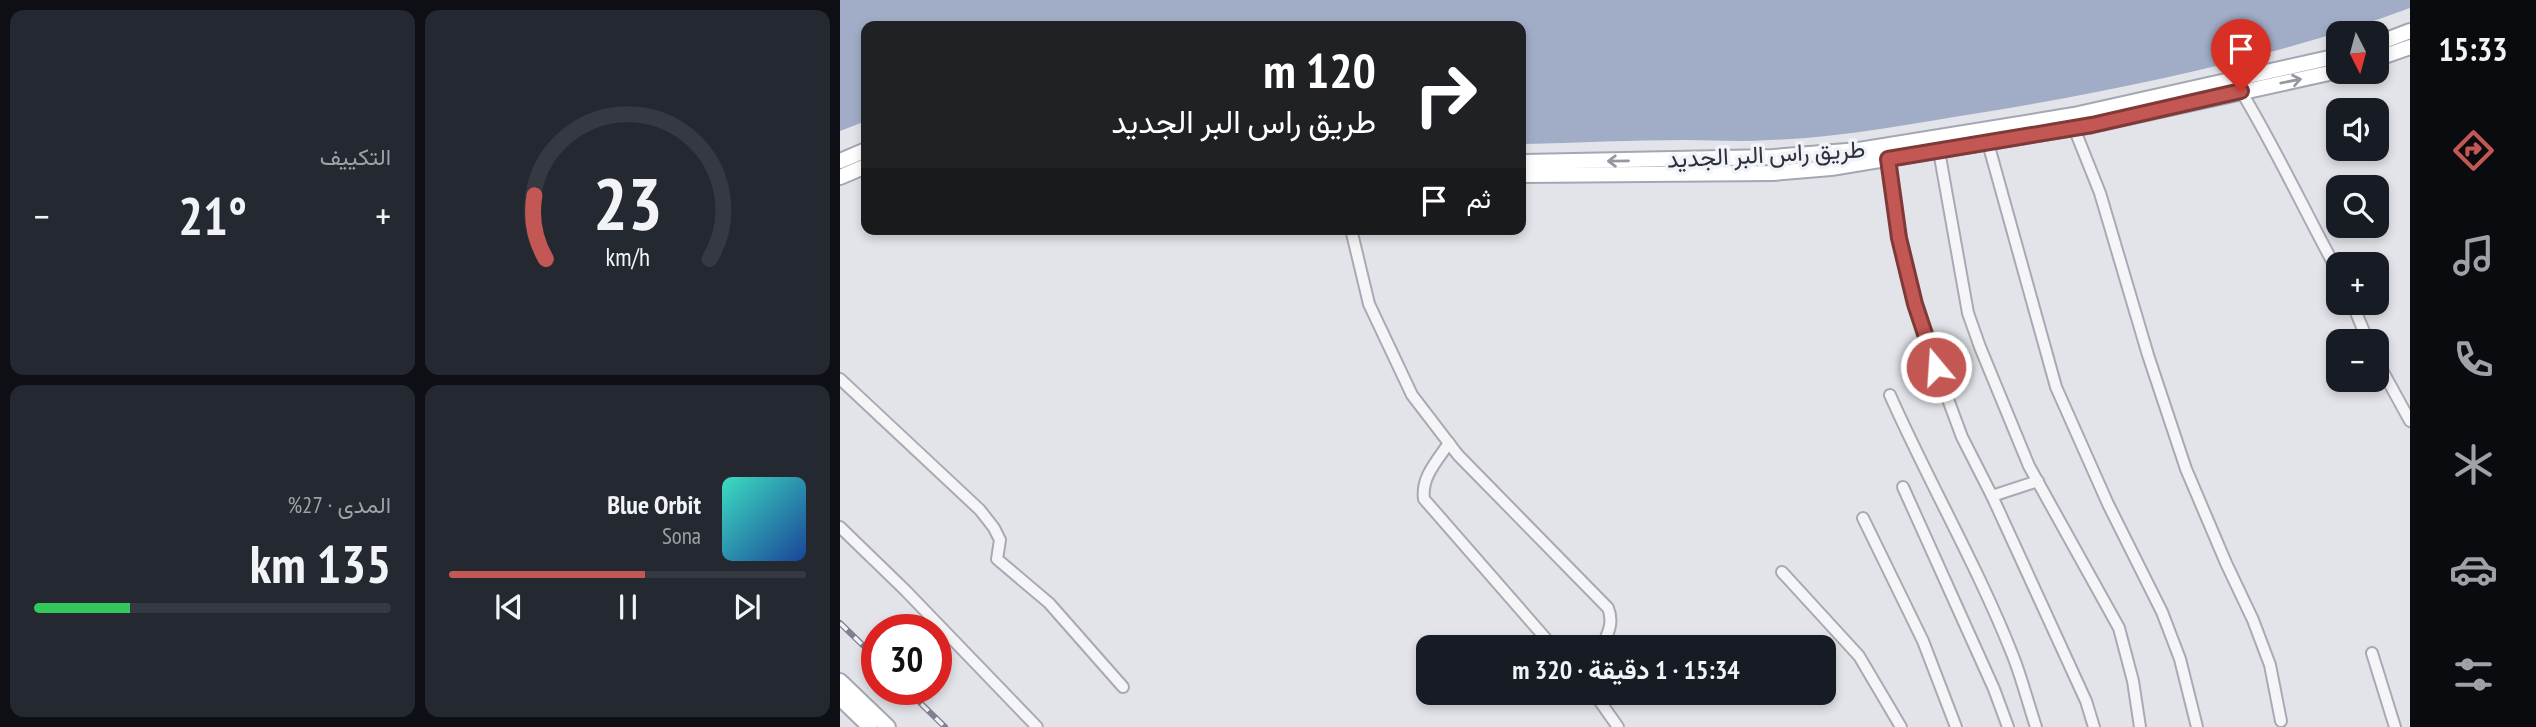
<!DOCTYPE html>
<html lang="ar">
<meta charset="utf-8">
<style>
:root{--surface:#171b24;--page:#242831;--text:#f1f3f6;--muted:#9ea1a6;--line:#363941;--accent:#c35753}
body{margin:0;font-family:"PT Sans Narrow",Vazirmatn,sans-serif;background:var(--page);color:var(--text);direction:rtl;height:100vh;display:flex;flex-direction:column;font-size:26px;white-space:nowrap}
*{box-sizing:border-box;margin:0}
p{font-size:23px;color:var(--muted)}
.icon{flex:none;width:38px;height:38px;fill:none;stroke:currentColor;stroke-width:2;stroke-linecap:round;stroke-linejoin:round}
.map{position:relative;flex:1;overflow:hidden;direction:ltr}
.drawer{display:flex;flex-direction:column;gap:10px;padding:10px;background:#0d0f14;width:840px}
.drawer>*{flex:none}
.guide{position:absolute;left:21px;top:21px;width:665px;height:214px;border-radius:14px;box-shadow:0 4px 10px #0003;direction:rtl;background:#202124;color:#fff;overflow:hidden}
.needle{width:46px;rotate:174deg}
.controls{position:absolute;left:1486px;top:21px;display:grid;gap:14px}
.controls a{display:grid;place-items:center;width:63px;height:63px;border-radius:14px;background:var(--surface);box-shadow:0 4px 10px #0003;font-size:35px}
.speed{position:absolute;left:21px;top:614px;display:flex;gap:14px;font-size:35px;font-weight:700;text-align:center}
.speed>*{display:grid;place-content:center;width:91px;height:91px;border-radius:50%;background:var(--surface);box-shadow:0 4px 10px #0003;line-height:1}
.speed .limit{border:10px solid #d22;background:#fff;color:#111}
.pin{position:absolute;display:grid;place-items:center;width:60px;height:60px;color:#fff;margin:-72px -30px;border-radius:50% 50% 50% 0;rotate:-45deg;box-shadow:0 0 7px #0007}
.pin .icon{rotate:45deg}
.me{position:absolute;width:77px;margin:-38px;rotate:342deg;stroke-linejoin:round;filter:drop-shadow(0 0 5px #0008)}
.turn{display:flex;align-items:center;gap:24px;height:147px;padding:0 35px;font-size:32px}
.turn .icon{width:91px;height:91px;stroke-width:2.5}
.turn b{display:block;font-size:49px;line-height:60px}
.then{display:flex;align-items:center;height:66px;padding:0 35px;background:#0003;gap:14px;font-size:26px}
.big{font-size:52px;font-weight:700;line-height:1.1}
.drawer .card{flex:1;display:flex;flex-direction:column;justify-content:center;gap:10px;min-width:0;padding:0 24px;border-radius:14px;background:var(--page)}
.drawer .dial{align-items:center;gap:0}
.dial svg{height:182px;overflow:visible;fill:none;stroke:var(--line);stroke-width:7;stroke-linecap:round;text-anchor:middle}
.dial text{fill:var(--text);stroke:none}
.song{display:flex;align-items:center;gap:21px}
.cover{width:84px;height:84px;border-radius:10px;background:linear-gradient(135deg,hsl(170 70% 55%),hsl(220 70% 35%))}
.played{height:7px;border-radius:4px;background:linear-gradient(90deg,var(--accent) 55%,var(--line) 55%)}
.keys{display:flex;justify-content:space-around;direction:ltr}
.heat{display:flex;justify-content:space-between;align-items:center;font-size:38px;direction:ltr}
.charge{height:10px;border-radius:5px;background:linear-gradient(90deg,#34c759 27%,var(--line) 0)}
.drawer .tiles{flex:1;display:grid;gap:10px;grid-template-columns:repeat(2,1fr)}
.trip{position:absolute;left:576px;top:635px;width:420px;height:70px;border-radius:14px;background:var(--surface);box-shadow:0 4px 10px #0003;font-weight:700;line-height:70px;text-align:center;direction:rtl}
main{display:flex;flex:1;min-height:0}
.tab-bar{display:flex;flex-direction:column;width:126px;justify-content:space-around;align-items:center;background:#090b0e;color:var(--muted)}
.tab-bar .icon{width:49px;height:49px}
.tab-bar .active{color:var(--accent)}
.tab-bar b{font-size:32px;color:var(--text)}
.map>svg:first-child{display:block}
.water{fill:#a1acc6}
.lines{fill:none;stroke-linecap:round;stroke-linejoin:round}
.minor-casing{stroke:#a8aab3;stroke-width:14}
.major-casing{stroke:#a3a7b4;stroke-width:18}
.minor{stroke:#f5f5f8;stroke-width:10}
.major{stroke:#fff;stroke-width:14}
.rail-casing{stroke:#7d8192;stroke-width:6}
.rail{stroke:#f2f3f7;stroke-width:3.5;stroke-dasharray:10;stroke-linecap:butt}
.oneway{stroke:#9698a0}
.route-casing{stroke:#7f3936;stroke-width:18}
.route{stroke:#c35753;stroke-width:12}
.labels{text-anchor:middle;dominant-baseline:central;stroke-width:7;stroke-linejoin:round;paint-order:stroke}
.street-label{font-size:24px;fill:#2c3040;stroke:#f2f3f7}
</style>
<main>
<nav class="tab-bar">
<b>15:33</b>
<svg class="icon active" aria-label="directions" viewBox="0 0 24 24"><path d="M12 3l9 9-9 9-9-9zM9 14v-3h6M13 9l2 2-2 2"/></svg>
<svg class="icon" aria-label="music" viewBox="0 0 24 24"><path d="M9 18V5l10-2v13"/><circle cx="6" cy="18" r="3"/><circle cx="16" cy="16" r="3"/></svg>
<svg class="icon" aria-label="phone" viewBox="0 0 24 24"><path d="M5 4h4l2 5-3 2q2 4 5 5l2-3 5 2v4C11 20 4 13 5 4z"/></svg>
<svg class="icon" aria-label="climate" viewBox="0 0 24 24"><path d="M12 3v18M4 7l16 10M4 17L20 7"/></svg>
<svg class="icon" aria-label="car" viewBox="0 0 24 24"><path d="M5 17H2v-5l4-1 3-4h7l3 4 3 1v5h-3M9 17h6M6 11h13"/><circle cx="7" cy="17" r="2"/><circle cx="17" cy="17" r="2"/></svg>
<svg class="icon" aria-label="filters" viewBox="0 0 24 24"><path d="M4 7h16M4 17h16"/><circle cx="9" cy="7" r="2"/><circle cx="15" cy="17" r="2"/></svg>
</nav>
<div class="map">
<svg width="1570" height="727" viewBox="0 0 1570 727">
<rect width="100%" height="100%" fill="#e2e4e9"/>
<path class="water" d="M0 0H1570V8C1431 59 1285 89 1139 113 1069 124 1000 138 929 140 901 142 873 140 845 140 790 140 735 143 681 144V26H26V121L0 131Z"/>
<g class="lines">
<g class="minor-casing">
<g id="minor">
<path d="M1401 91C1436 149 1465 212 1498 272"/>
<polyline points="1234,128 1260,193 1308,355 1346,469 1386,563 1413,620 1430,665 1441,721"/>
<polyline points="1148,143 1216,387 1268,504 1322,612 1340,659 1357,727"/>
<polyline points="1099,151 1128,313 1140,347 1189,466 1279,628 1293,681 1300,727"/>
<polyline points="1048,159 1059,238 1075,304 1096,367 1122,437 1152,496 1246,701 1254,727"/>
<path d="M511 229 529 304 572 395 618 455 768 608C774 623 768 634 761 648"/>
<polyline points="1512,303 1528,341"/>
<polyline points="1536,359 1570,421"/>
<polyline points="0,379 140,510 154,528 160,540 157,559 209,603 283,687"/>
<path d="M1050 395C1089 483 1138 567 1173 656 1182 679 1188 703 1196 727"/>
<path d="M609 443C597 461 581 477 584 499L714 648"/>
<polyline points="1063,487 1154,689 1168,727"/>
<polyline points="1152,496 1198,481"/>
<polyline points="1023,518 1083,641 1116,727"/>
<polyline points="0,527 65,590 197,727"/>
<polyline points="942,572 1019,656 1061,727"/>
<polyline points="1532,653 1555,727"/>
<polyline points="754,693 778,727"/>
</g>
</g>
<g class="major-casing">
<g id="major">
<polyline points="1536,44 1570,31"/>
<polyline points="1536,59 1570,47"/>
<polyline points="0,161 26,150"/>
<polyline points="681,162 933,157 1019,150 1234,115 1498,56"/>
<polyline points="681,175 933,173 991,168 1252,125 1498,71"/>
<polyline points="0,177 26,166"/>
<polyline points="0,681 48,727"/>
<polyline points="0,698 30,727"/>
</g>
</g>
<use href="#minor" class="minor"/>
<use href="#major" class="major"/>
<g class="rail-casing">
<g id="rail">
<polyline points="0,623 37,659"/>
<polyline points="67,690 105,727"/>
</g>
</g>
<use href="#rail" class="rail"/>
</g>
<defs><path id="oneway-shaft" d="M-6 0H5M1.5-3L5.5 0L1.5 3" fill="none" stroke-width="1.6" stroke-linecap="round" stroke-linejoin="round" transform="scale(1.75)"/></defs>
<g class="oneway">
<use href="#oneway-shaft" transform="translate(1451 81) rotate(-11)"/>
<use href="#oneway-shaft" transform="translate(778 161) rotate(179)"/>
</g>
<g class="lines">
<g class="route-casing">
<polyline id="route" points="1096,367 1075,304 1059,238 1048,159 1252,125 1401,91"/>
</g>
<use href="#route" class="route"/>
</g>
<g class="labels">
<g class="street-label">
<text transform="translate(926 154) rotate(-3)">طريق راس البر الجديد</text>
</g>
</g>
</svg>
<div class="controls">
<a><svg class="needle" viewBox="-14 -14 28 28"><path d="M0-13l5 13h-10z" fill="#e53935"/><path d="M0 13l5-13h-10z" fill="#9ea1a6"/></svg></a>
<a><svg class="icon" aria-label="sound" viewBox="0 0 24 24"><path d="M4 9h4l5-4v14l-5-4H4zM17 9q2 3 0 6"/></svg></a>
<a><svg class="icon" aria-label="search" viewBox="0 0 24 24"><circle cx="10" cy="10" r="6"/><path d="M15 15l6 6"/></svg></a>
<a>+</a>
<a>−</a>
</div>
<div class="speed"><div class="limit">30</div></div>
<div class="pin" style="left:1401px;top:91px;background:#d93025"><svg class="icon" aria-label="arrive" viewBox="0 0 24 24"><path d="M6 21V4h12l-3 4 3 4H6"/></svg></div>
<svg class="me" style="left:1096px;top:367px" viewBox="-20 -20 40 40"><circle r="17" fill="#c35753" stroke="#fff" stroke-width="3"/><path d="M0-11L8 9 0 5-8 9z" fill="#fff"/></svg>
<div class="trip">15:34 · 1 دقيقة · 320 m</div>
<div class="guide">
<div class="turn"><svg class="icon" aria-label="right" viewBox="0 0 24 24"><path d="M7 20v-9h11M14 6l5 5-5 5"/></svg><div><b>120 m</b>طريق راس البر الجديد</div></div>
<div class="then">ثم<svg class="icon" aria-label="arrive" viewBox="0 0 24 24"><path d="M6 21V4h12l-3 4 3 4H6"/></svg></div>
</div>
</div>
<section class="drawer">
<div class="tiles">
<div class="card dial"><svg viewBox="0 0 100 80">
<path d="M14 69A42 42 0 1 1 86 69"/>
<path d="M14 69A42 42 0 0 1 9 41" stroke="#c35753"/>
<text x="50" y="56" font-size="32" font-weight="700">23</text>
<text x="50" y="72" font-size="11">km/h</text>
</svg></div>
<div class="card"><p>التكييف</p>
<div class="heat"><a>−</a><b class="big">21°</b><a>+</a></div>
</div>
<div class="card">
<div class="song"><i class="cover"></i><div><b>Blue Orbit</b><p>Sona</p></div></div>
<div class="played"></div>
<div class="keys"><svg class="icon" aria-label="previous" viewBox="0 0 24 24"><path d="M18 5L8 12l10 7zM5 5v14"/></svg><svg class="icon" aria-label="pause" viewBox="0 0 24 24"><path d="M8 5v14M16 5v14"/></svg><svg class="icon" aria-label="next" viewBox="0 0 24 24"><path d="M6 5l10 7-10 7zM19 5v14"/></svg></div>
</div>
<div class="card"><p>المدى · 27%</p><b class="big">135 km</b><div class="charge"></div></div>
</div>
</section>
</main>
